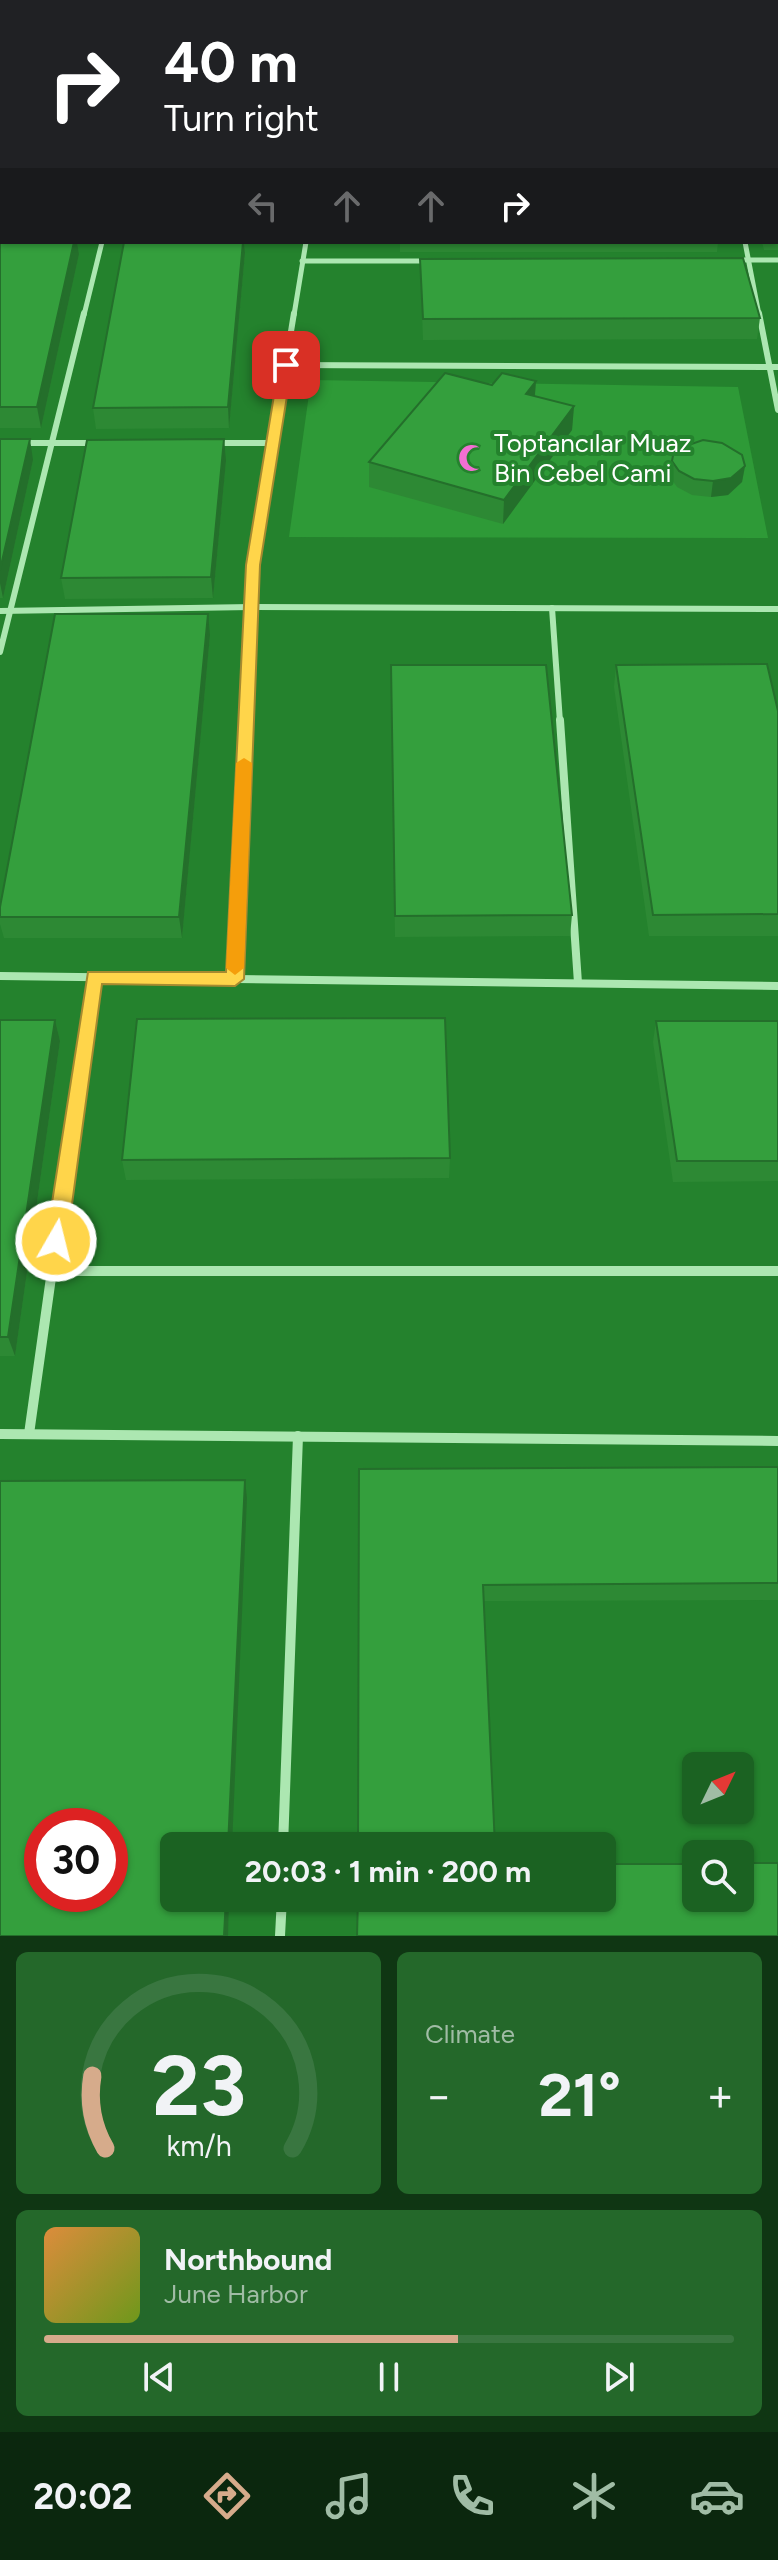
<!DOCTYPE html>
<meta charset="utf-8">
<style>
:root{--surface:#1b6222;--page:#24682a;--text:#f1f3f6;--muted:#a0bca5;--line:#397640;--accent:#d6ab8b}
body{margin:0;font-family:Figtree,sans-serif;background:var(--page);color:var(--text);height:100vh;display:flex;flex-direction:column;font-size:30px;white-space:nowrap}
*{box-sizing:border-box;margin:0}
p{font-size:26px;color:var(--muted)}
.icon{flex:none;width:44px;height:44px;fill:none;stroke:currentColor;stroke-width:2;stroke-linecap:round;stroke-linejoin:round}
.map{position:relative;height:1936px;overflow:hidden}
.panel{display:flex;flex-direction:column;gap:16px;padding:16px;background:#0f3613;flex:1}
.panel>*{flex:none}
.hud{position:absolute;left:0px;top:0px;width:778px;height:244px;box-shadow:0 2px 6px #0004;background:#202124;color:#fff;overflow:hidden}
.needle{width:52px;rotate:47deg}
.controls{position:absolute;left:682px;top:1752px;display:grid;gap:16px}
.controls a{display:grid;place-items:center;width:72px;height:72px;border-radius:12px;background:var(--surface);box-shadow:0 2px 6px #0004;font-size:40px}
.speed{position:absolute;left:24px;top:1808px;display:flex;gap:16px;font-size:40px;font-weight:700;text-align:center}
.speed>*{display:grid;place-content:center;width:104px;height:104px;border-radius:50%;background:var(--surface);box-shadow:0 2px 6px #0004;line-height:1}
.speed .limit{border:12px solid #d22;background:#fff;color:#111}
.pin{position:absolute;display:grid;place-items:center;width:68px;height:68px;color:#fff;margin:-34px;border-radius:16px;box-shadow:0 4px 12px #0006}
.me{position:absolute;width:88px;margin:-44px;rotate:8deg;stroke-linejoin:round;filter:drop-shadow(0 0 6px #0008)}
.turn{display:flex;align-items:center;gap:28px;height:168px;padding:0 32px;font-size:36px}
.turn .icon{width:104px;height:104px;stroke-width:2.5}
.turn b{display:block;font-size:56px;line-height:68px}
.lanes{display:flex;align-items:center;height:76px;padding:0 32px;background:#0003;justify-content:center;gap:40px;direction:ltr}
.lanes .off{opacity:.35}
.big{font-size:60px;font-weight:700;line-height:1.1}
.panel .tile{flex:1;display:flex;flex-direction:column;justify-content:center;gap:12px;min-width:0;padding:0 28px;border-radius:12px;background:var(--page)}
.panel .dial{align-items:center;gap:0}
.dial svg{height:208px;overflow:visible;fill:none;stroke:var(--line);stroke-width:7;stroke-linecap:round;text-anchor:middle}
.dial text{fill:var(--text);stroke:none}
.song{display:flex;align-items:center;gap:24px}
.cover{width:96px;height:96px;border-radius:12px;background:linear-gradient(135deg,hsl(30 70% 55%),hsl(80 70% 35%))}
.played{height:8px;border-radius:4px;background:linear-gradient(90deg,var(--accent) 60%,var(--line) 60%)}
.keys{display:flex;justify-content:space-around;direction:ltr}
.heat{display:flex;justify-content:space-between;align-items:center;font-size:44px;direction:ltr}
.panel .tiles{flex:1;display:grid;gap:16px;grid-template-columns:1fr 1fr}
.tile:last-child{grid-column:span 2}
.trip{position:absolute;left:160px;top:1832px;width:456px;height:80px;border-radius:12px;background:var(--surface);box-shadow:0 2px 6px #0004;font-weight:700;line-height:80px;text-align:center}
.tab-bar{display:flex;height:128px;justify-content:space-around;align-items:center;background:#0b270e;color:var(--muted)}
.tab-bar .icon{width:56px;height:56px}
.tab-bar .active{color:var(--accent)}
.tab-bar b{font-size:36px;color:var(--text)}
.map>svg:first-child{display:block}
.green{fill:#2e9a37}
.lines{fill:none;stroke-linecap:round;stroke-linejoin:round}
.street-far3{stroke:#ace7b1;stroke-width:5}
.street-far2{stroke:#ace7b1;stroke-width:6}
.street-far1{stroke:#ace7b1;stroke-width:8}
.street{stroke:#ace7b1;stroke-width:10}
.secondary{fill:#d6f6d9;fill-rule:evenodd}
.wall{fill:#2d8934}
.shaded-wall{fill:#246f2b}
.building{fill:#349f3d;stroke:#246f2b;stroke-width:2;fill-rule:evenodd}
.route{fill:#ffd54a;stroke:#a68a30;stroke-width:2}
.slow{fill:#f59e0b}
.labels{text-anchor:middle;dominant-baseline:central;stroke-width:8;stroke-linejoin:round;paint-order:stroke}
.far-poi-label{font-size:26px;fill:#fff;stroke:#24822d;text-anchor:start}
</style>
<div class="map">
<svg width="778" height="1936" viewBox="0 0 778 1936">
<rect width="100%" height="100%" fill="#24822d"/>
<polygon class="green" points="311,380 738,387 768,538 289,537"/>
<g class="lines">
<g class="street-far3">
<polyline points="776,91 778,101"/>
<polyline points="745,242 759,315"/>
<polyline points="735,260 778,260"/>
<polyline points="302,261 430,261"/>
<polyline points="84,315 102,242"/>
<polyline points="294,315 306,242"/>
</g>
<g class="street-far2">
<polyline points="759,313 778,410"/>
<polyline points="286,365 778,367"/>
<polyline points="0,443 95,443"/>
<polyline points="217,443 273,443"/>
<polyline points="552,608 560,722"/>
<polyline points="0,611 251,607 778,609"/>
<polyline points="0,652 84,313"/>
<polyline points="246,722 253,565 294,313"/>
</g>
<g class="street-far1">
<polyline points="560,720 578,983"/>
<polyline points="0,976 778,986"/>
<polyline points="235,979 246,720"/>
<polyline points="55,1251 94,977"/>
</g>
<g class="street">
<polyline points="52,1271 778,1271"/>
<polyline points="0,1434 778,1441"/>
<polyline points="29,1434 55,1249"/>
<polyline points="283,1846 298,1436"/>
<polyline points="280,1936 282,1898"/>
</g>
<g class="secondary">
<polygon points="0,115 2,116 2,123 0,122"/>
<polygon points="2,150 2,157 0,158 0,151"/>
<rect x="776" y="154" width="2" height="6"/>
<rect x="0" y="168" width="2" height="6"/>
</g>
</g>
<g class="wall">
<polygon points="282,0 733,0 732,2 282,2"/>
<polygon points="769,0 778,0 778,11 776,11 776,2 769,2"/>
<polygon points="776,173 778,173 778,250 764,250 762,242 776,242"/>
<polygon points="0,234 2,242 77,242 79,254 41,428 0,428"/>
<polygon points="124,242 244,242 245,253 229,428 96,429 93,408"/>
<polygon points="400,242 718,242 717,252 400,252"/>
<polygon points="420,259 760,318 757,339 423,340"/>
<polygon points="536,381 535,396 574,406 572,430 503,524 369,487 369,462 492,385"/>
<polygon points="0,439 33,460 3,598 0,598"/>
<polygon points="226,461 213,598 65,599 61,578"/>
<polygon points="672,461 745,466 742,482 728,495 711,497 692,495 677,487 670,477"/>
<polygon points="210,635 182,938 4,938 0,924 0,907"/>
<polygon points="391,665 572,915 570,936 395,937"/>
<polygon points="616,665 778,711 778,936 649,936 614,687"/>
<polygon points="0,1020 55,1020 60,1041 15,1356 0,1356"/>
<polygon points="656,1021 778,1021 778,1181 673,1182 653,1042"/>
<polygon points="450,1158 449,1178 126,1180 122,1160"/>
<polygon points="778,1467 778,1600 484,1601 359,1469"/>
</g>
<g class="shaded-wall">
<polygon points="74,242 77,242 79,254 41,428 37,407"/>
<polygon points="243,242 244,242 245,253 229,428 228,407"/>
<polygon points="536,381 534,405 526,394"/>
<polygon points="574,406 572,430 503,524 504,500"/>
<polygon points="30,439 33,460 3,598 0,583 0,570"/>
<polygon points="224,439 226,461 213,598 211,577"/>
<polygon points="745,466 742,482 728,495 711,497 713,481"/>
<polygon points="208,614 210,635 182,938 179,917"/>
<polygon points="55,1020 60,1041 15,1356 8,1337"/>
<polygon points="245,1480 247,1498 232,1846 228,1846"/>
<polygon points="226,1898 229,1898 228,1936 224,1936"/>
</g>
<g class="building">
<rect x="49" y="0" width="162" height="2"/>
<rect x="776" y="173" width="2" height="54"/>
<polygon points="0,234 2,234 2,242 74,242 37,407 0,407"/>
<polygon points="124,242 243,242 228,407 93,408"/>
<polygon points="743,258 760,318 423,319 420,259"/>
<polygon points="445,373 492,385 502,373 536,381 526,394 574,406 504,500 369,462"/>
<polygon points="0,439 30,439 0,570"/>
<polygon points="224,439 211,577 61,578 87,440"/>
<polygon points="703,440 722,443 742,455 745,466 731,478 713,481 694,479 679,471 672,461 674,450"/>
<polygon points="55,614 208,614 179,917 0,917 0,907"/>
<polygon points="767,664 778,711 778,914 653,915 616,665"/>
<polygon points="391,665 546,665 572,915 395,916"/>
<polygon points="445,1018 450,1158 122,1160 137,1019"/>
<polygon points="0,1020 55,1020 8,1337 0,1337"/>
<polygon points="656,1021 778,1021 778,1161 677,1161"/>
<polygon points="778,1467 778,1583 483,1585 495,1846 358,1846 359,1469"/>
<path d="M245 1480 228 1846H174V1898H226L224 1936H0V1481ZM42 1826H110V1894H42Z"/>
<polygon points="740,1863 778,1863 778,1936 357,1936 358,1898 602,1898 602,1864 696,1864 696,1898 740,1898"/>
</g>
<polygon class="route" points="286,361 292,365 260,565 244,979 235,986 102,984 67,1241 64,1248 56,1250 49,1248 46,1241 88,972 226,972 246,565 279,365"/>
<polygon class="slow" points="244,758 252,763 244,968 235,975 226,968 236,763"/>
<defs>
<g id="mosque-bare" transform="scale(2.16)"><path d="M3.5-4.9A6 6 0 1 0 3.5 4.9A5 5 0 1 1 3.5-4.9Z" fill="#f26fd2" stroke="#24822d" stroke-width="2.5" paint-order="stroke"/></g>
</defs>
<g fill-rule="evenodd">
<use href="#mosque-bare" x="472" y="458"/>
</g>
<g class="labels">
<g class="far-poi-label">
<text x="494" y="443">Toptancılar Muaz<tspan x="494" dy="30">Bin Cebel Cami</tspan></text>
</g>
</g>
</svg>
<div class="controls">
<a><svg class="needle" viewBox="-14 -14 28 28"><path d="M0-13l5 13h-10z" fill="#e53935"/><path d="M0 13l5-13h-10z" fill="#a0bca5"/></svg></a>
<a><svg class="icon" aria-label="search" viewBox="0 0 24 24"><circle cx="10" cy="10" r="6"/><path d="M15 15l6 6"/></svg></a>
</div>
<div class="speed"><div class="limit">30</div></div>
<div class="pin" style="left:286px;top:365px;background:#d93025"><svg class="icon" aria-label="arrive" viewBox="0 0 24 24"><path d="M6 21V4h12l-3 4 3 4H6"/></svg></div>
<svg class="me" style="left:56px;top:1241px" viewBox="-20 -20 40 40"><circle r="17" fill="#ffd54a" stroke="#fff" stroke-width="3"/><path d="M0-11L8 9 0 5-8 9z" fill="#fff"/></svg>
<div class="trip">20:03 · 1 min · 200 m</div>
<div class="hud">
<div class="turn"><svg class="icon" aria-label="right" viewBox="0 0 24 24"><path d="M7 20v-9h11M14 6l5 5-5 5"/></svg><div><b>40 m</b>Turn right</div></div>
<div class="lanes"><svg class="icon off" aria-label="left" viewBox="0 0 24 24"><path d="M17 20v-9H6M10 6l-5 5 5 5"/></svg><svg class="icon off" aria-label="ahead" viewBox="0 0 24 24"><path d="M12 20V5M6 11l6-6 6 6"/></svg><svg class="icon off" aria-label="ahead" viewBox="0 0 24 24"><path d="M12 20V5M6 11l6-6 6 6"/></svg><svg class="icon" aria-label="right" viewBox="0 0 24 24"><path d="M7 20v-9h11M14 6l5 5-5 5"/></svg></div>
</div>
</div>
<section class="panel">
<div class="tiles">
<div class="tile dial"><svg viewBox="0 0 100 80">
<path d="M14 69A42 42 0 1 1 86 69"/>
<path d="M14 69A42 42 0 0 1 9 41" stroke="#d6ab8b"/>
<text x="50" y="56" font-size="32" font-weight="700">23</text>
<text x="50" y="72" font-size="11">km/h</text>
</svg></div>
<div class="tile"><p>Climate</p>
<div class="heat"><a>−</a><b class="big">21°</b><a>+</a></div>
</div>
<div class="tile">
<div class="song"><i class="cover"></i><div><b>Northbound</b><p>June Harbor</p></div></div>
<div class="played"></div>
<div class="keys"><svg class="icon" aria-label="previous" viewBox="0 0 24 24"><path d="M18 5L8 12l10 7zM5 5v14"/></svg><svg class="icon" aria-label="pause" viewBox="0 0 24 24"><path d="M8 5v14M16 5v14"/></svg><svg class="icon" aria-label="next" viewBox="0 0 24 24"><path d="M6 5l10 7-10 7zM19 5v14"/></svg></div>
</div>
</div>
</section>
<nav class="tab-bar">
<b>20:02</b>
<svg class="icon active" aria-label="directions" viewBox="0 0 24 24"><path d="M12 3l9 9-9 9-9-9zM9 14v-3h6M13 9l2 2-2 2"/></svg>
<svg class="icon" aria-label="music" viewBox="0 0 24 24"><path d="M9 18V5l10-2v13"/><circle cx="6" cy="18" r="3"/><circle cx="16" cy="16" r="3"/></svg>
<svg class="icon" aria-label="phone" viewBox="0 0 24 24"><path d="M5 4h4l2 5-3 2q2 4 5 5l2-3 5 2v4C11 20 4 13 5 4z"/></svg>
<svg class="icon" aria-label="climate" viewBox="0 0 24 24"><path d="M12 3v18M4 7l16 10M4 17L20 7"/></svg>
<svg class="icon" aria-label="car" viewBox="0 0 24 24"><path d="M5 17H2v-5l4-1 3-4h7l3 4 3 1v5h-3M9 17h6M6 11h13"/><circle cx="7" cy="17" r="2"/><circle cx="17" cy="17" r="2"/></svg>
</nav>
